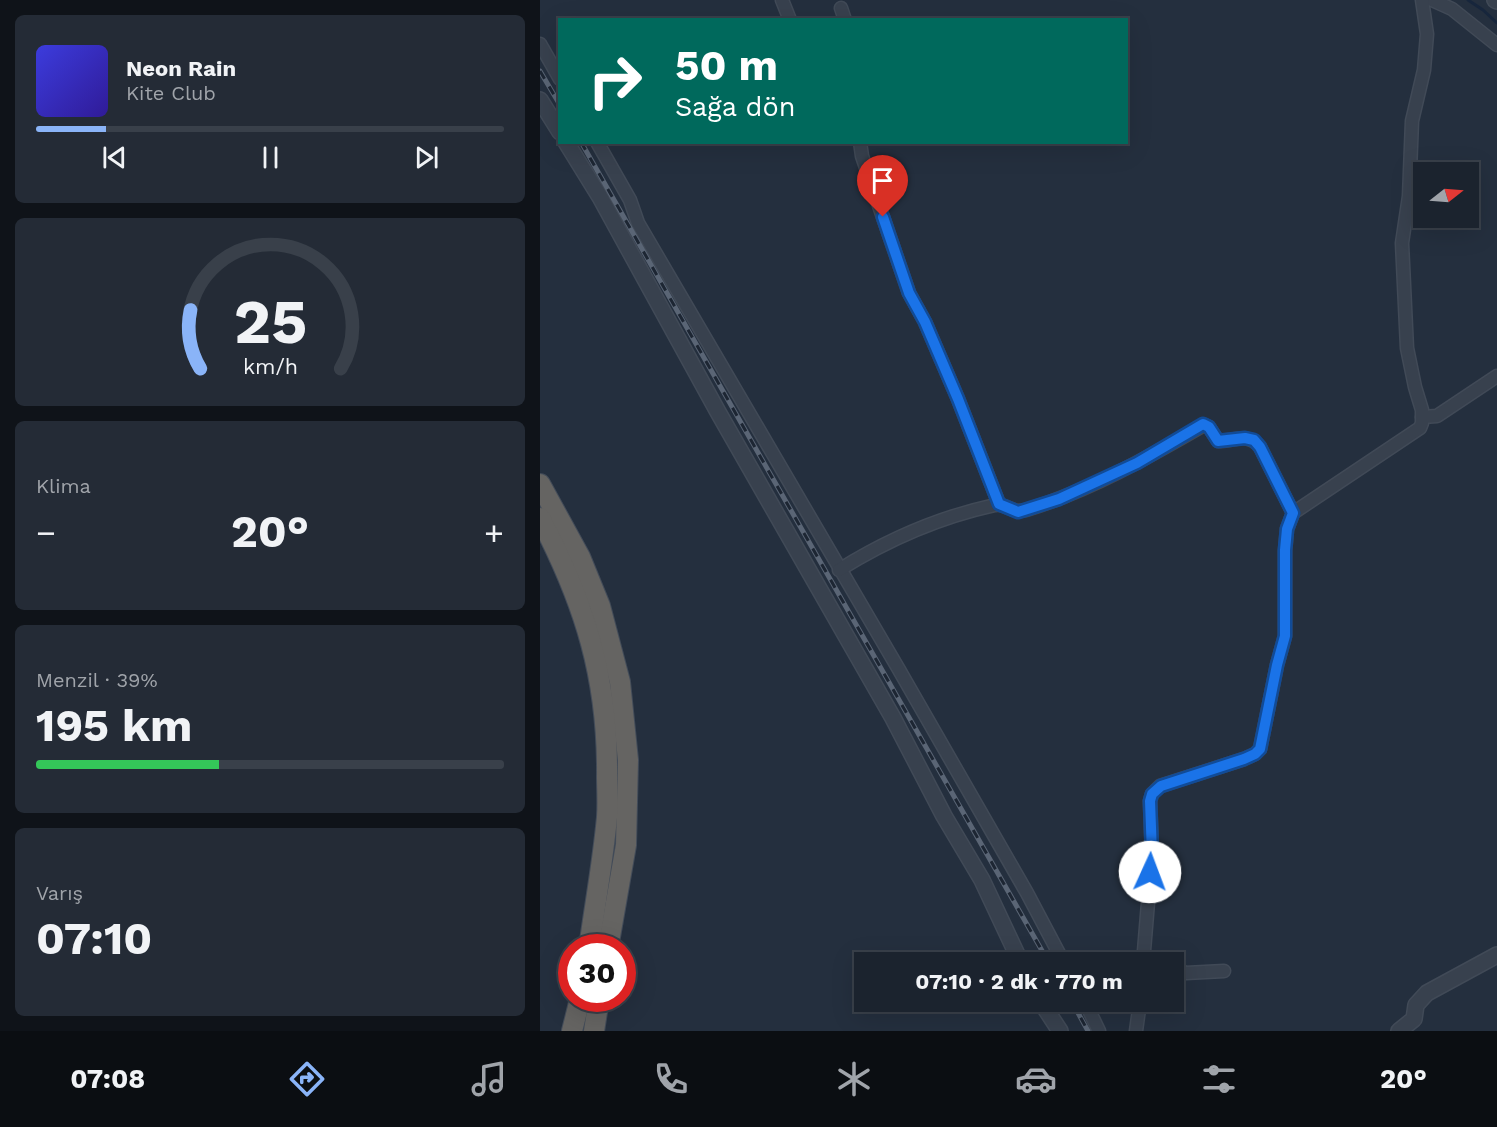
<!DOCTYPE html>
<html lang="tr">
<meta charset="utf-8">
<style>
:root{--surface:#1b232e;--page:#242b36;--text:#f1f3f6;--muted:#a0a4aa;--line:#39404a;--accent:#8ab4f8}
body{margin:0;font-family:"Work Sans",sans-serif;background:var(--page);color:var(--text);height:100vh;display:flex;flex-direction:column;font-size:22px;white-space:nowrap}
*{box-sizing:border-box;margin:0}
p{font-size:20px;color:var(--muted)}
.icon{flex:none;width:33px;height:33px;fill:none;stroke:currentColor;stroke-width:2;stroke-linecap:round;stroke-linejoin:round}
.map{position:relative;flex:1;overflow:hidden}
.sheet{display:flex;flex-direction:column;gap:15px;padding:15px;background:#0f1319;width:540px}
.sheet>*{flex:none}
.hud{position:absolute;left:18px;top:18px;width:570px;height:126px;border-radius:0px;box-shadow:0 6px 24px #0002,0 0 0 2px var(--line);background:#00695c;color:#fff;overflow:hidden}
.needle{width:39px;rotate:73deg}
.buttons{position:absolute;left:873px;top:162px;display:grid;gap:12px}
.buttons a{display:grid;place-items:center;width:66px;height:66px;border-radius:0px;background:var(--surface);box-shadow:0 6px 24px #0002,0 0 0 2px var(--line);font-size:30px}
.speed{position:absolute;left:18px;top:934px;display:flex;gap:12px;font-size:30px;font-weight:700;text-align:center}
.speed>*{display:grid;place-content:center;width:78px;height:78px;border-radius:50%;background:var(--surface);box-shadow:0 6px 24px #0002,0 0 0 2px var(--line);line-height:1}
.speed .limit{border:9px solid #d22;background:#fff;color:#111}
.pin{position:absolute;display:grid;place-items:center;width:51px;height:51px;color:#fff;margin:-62px -26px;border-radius:50% 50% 50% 0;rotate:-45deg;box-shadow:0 0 6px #0007}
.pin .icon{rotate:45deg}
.me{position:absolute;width:66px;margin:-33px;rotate:2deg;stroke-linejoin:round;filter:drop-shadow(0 0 4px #0008)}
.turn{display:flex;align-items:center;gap:21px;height:126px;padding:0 18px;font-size:27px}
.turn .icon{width:78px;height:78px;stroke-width:2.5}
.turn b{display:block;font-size:42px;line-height:51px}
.big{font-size:45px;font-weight:700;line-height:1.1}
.sheet .tile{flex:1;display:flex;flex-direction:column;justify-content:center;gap:9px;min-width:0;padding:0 21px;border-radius:9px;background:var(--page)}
.sheet .dial{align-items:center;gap:0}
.dial svg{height:156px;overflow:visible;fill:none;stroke:var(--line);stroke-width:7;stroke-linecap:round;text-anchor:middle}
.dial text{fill:var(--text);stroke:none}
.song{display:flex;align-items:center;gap:18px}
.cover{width:72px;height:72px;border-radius:9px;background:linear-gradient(135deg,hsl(240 70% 55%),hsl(250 70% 35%))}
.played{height:6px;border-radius:3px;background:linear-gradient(90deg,var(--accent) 15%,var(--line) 15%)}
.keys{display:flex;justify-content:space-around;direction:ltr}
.heat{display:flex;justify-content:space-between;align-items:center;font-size:33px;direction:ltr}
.charge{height:9px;border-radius:4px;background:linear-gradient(90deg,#34c759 39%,var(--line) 0)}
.trip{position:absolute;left:314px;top:952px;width:330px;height:60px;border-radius:0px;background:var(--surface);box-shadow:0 6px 24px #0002,0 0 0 2px var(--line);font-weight:700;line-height:60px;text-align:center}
.tabs{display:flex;height:96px;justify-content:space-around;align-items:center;background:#0b0e12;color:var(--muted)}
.tabs .icon{width:42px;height:42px}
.tabs .active{color:var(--accent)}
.tabs b{font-size:27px;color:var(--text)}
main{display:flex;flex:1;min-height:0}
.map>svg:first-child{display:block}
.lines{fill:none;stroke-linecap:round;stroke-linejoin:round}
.stream{stroke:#17263c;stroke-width:3}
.minor-casing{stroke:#414a57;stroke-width:15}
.tertiary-casing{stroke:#414a57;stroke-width:18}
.trunk-casing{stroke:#434c59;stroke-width:22}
.minor{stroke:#38414e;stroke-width:12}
.tertiary{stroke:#38414e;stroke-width:15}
.trunk{stroke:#656462;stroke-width:20}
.rail-casing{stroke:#5a6575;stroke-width:5}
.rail{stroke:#1d2633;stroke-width:3;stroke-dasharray:9;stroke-linecap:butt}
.route-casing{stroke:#114b97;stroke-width:15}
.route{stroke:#1a73e8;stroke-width:10}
</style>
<main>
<section class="sheet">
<div class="tile">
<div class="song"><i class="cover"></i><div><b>Neon Rain</b><p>Kite Club</p></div></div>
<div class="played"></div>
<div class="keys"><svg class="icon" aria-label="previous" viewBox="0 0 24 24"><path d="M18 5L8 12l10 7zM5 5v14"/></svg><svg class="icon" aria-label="pause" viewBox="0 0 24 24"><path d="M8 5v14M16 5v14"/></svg><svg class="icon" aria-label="next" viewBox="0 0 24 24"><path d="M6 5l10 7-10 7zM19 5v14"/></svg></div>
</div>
<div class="tile dial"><svg viewBox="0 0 100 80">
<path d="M14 69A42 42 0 1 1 86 69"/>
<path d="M14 69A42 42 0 0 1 9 39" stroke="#8ab4f8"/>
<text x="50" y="56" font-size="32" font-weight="700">25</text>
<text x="50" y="72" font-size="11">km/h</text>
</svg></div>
<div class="tile"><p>Klima</p>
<div class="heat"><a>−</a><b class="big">20°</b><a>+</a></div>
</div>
<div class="tile"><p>Menzil · 39%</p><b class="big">195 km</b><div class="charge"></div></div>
<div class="tile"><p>Varış</p><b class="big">07:10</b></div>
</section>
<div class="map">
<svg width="957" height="1031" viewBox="0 0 957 1031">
<rect width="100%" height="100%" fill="#242f3e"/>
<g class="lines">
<polyline class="stream" points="928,0 943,10 957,23"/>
<g class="minor-casing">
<g id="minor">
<polyline points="242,0 250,20"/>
<polyline points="892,0 912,9 957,45"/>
<polyline points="301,8 305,20"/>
<polyline points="0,44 20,79"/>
<polyline points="57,142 90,200 98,223 358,668 487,893 524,963"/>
<polyline points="320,142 322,156 369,293 385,322 418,399 459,504"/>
<polyline points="882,417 897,416 957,376"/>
<path d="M299 570C347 540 400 517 455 505 466 503 472 514 486 510 549 491 607 458 664 425L669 427 678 441C695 441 708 432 720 447L753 513"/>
<polyline points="603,963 612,854 610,801 612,794 620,786 704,759 715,754 720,749 737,665 745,636 745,551 747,529 753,513 880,428 882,423 882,410 875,387 867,348 862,243 869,196 872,121 884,70 887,34 882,0"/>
<polyline points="633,969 646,973 684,971"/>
<polyline points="545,1002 559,1031"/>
<polyline points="596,1031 600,1002"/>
</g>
</g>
<g class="tertiary-casing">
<g id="tertiary">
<polyline points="955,0 957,1"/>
<polyline points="0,100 20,132"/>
<polyline points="26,142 60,197 178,412 353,718 404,816 442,880 481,963"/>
<polyline points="501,1002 520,1031"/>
<polyline points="859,1031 874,1019 876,1005 887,993 957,955"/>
</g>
</g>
<g class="trunk-casing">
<g id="trunk">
<polyline points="0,484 40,557 60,606 80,682 88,760 86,845 68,948"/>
<path d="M0 518C45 604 68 678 67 776 67 789 68 803 67 817 63 861 55 904 49 948"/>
<polyline points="32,1031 40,999"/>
<polyline points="54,1031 59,999"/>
</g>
</g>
<use href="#minor" class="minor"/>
<use href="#tertiary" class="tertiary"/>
<use href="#trunk" class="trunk"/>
<g class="rail-casing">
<g id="rail">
<polyline points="0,71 20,105"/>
<polyline points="41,142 509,963"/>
<polyline points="532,1002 548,1031"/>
</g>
</g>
<use href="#rail" class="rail"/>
</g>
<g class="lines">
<g class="route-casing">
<polyline id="route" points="343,217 369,293 385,322 418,399 459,504 478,512 519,499 597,463 663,424 669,427 678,441 705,438 714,440 720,447 753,513 747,529 745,550 745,636 737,665 720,749 715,754 704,759 621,786 612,794 610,801 612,854 610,872"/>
</g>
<use href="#route" class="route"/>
</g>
</svg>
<div class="buttons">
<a><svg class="needle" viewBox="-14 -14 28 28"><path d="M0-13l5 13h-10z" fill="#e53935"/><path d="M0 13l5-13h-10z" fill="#a0a4aa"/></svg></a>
</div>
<div class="speed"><div class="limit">30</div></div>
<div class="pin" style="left:343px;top:217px;background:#d93025"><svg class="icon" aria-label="arrive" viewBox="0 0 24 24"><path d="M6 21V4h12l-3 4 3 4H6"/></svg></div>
<svg class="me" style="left:610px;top:872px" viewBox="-20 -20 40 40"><circle r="19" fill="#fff"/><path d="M0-13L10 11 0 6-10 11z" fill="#1a73e8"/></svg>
<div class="trip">07:10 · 2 dk · 770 m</div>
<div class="hud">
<div class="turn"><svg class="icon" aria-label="right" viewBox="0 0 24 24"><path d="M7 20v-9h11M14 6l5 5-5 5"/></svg><div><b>50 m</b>Sağa dön</div></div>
</div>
</div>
</main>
<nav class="tabs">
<b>07:08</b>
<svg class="icon active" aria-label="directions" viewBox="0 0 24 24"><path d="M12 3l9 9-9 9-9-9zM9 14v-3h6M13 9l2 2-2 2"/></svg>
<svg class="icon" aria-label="music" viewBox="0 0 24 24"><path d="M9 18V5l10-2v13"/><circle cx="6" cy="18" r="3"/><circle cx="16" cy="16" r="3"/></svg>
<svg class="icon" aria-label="phone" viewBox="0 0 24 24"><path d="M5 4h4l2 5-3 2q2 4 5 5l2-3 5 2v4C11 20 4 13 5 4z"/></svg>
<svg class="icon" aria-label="climate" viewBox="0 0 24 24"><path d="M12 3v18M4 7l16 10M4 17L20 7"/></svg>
<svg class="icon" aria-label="car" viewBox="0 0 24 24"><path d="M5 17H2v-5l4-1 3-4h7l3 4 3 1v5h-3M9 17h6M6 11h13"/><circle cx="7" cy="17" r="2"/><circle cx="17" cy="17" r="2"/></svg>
<svg class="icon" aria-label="filters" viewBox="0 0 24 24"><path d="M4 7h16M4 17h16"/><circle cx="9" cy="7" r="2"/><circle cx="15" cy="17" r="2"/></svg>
<b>20°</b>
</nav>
